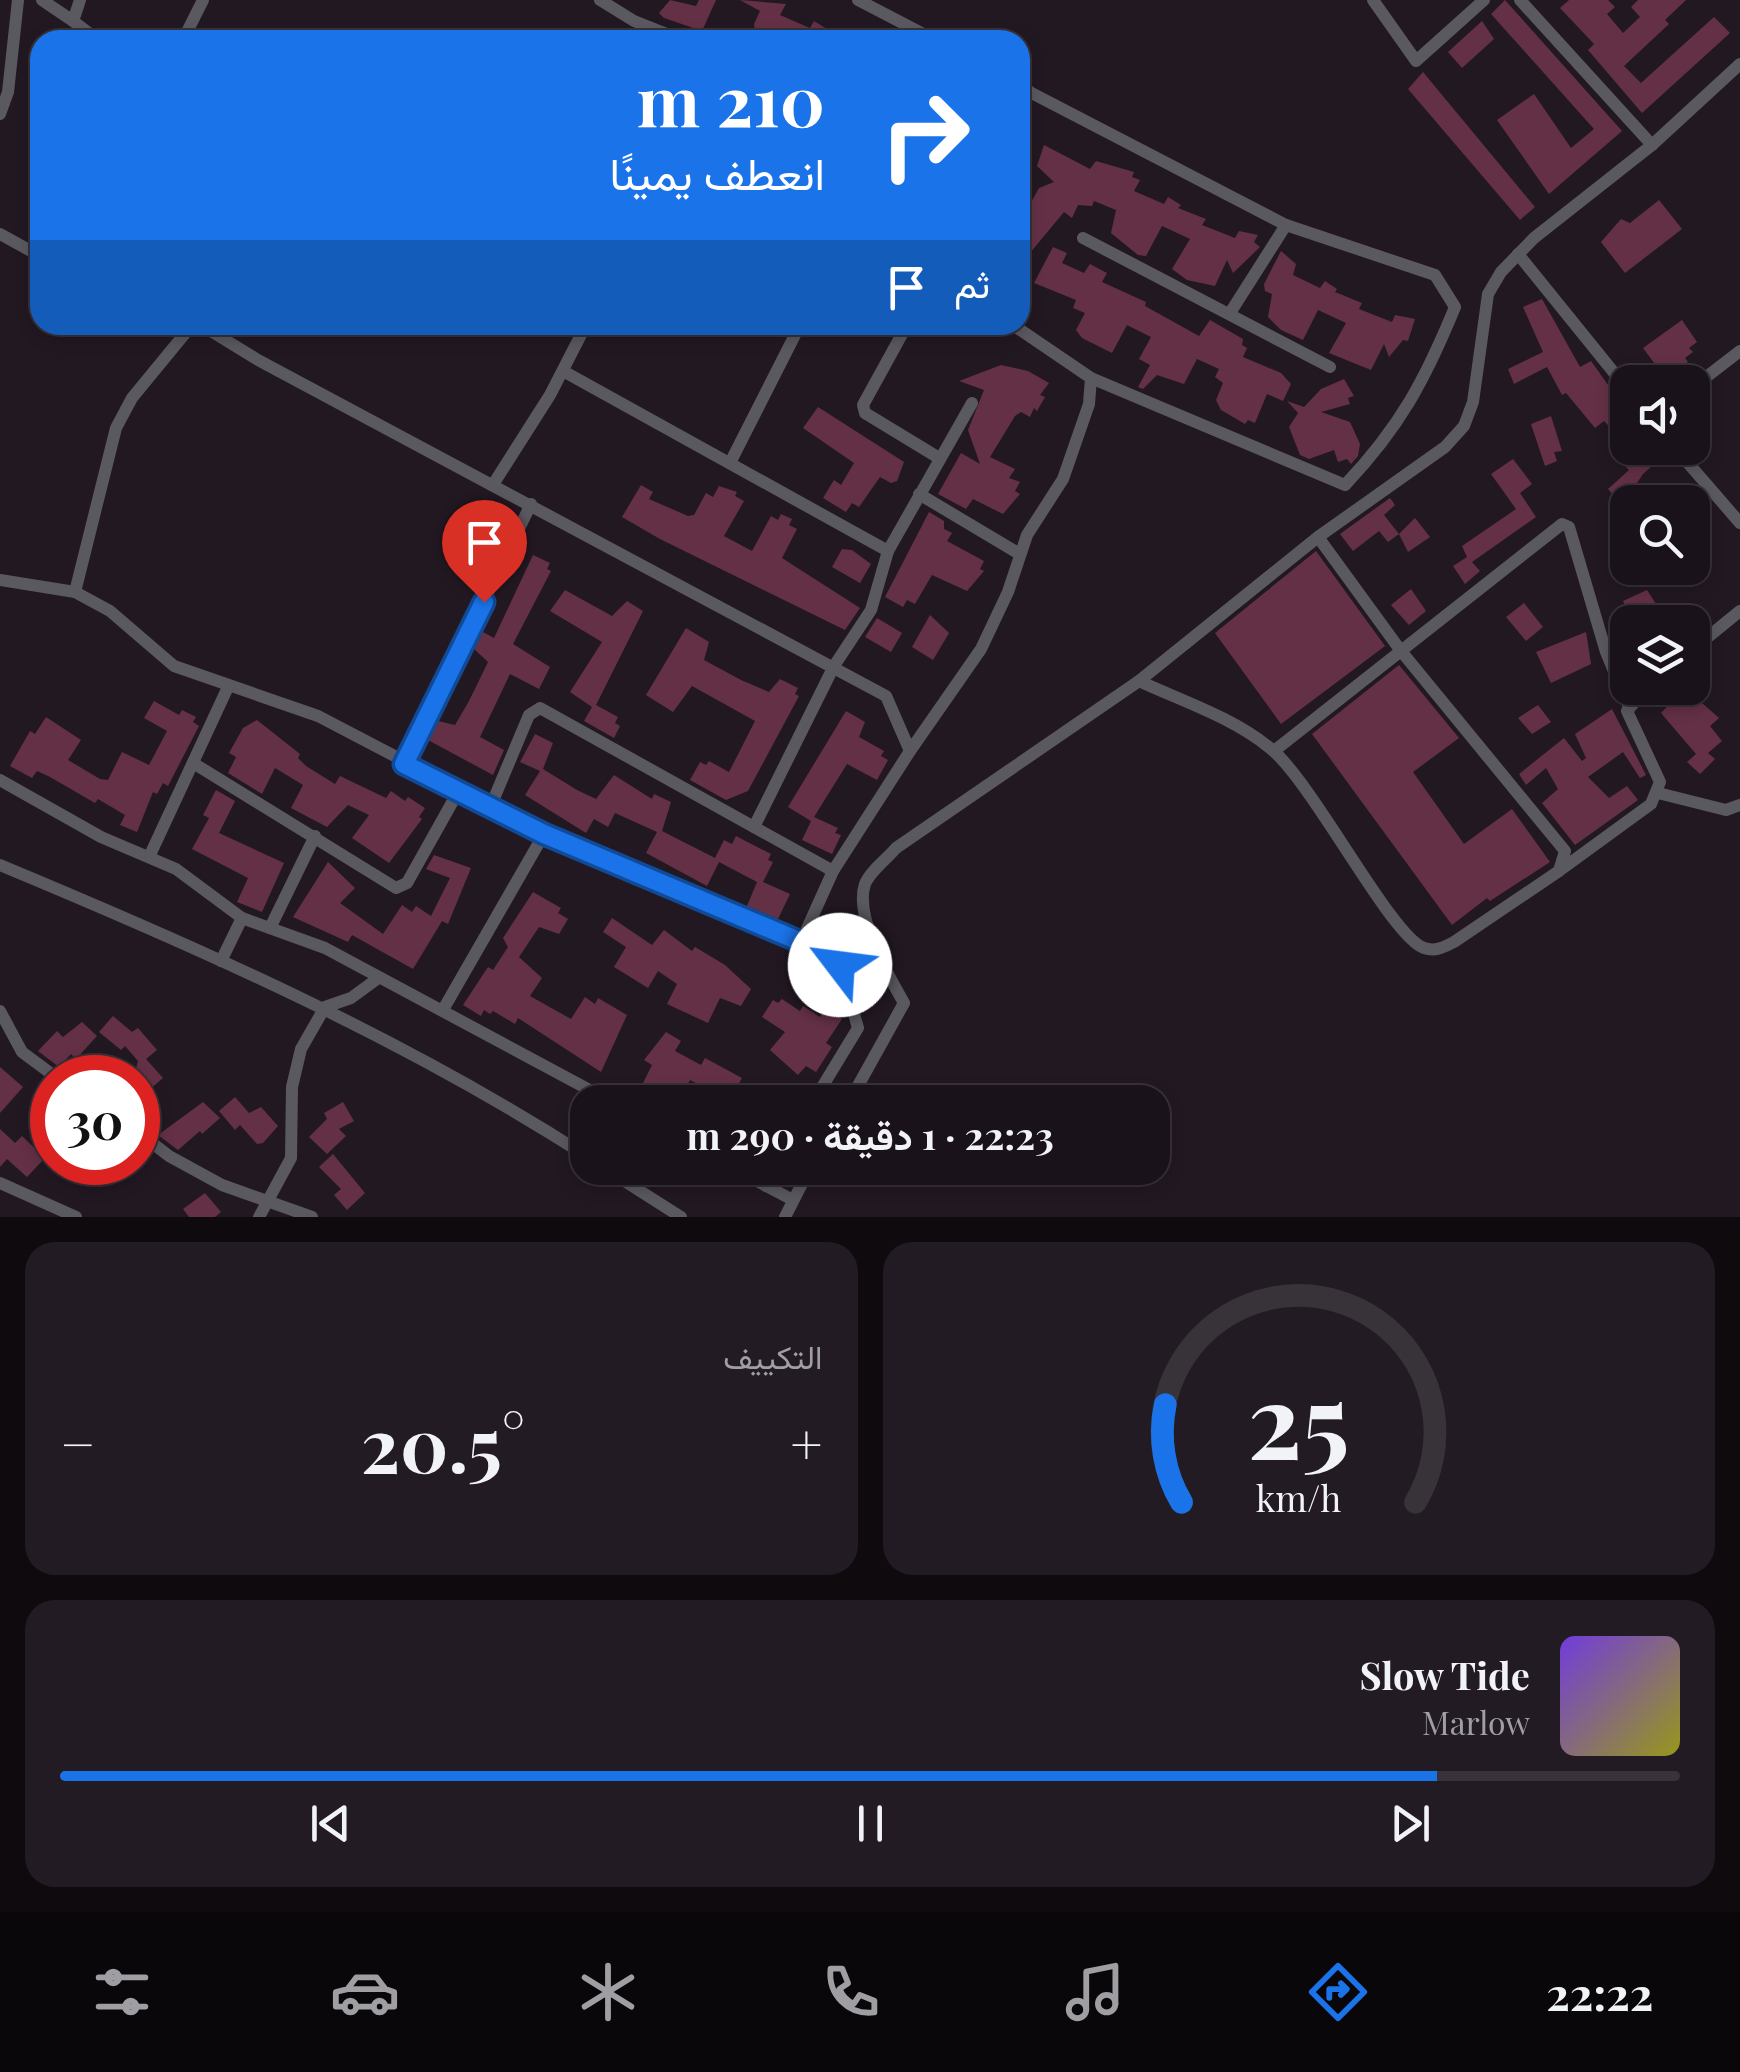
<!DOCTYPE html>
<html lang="ar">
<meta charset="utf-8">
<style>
:root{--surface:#1a121a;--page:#231b23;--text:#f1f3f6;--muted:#9f9ea2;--line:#383239;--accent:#1a73e8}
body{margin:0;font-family:"Playfair Display",Vazirmatn,serif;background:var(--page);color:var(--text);direction:rtl;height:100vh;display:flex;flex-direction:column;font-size:38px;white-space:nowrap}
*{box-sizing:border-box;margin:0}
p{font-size:32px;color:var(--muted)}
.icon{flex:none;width:55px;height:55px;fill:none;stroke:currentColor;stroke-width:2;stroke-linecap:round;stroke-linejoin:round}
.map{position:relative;height:1217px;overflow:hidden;direction:ltr}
.details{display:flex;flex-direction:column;gap:25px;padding:25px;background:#0e0a0e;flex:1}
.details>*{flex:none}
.banner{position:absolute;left:30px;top:30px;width:1000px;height:305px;border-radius:30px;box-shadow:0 5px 15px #0003,0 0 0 2px var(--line);direction:rtl;background:#1a73e8;color:#fff;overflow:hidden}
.tools{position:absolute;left:1610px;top:365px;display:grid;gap:20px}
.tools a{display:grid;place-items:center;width:100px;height:100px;border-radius:20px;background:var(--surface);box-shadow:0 5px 15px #0003,0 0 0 2px var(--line);font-size:50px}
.speed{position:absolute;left:30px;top:1055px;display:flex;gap:20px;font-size:50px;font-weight:700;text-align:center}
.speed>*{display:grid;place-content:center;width:130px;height:130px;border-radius:50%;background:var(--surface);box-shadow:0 5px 15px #0003,0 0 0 2px var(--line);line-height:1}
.speed .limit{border:15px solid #d22;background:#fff;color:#111}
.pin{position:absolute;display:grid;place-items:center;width:85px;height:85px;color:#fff;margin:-102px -42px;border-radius:50% 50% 50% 0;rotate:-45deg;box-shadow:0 0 10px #0007}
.pin .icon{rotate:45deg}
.me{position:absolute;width:110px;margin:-55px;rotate:300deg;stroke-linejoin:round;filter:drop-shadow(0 0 8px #0008)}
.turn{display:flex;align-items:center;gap:35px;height:210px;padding:0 40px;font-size:45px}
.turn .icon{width:130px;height:130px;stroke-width:2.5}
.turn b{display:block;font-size:70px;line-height:85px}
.then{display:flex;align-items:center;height:95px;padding:0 40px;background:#0003;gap:20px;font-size:38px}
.big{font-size:75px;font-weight:700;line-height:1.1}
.details .widget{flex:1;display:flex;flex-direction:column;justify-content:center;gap:15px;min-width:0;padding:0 35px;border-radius:30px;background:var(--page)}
.details .dial{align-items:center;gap:0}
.dial svg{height:260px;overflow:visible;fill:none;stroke:var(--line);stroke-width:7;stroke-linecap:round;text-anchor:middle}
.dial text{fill:var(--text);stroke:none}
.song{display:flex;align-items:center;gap:30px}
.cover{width:120px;height:120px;border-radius:15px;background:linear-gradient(135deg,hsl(260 70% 55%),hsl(60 70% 35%))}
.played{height:10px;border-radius:5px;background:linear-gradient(90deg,var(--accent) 85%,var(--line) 85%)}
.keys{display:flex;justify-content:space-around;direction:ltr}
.heat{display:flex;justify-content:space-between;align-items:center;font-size:55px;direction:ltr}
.details .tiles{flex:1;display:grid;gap:25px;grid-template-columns:1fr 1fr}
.widget:last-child{grid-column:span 2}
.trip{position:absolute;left:570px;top:1085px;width:600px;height:100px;border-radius:30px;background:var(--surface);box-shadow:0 5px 15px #0003,0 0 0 2px var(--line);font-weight:700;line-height:100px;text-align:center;direction:rtl}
.tabs{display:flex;height:160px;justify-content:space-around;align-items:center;background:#0a070a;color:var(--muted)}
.tabs .icon{width:70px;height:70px}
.tabs .active{color:var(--accent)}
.tabs b{font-size:45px;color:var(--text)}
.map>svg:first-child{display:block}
.building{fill:#643045}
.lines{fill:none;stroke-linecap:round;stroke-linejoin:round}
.minor{stroke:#5a5960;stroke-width:12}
.route-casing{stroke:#114b97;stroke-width:25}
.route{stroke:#1a73e8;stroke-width:18}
</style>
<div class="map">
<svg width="1740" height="1217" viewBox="0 0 1740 1217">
<rect width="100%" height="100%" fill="#221822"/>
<g class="building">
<polygon points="670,0 696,6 699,0 716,0 702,31 664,18 659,13"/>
<polygon points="740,0 786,4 780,15 810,28 814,21 827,29 822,35 831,40 760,40 762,35 755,32 754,24 760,11"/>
<polygon points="1505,0 1622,131 1549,194 1497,120 1534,94 1571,148 1594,129 1491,14"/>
<polygon points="1569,0 1608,0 1615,7 1607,14 1623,33 1640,17 1631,7 1638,0 1686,0 1665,20 1669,24 1624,66 1641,83 1714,17 1730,33 1642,113 1588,50 1594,44 1560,8"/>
<polygon points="1482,21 1494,39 1462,68 1448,52"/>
<polygon points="1423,72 1535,207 1520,220 1408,89"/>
<polygon points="1044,145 1090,169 1096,161 1134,172 1132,177 1140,180 1134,191 1164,204 1168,197 1181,205 1178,208 1206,219 1202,225 1235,238 1239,231 1258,235 1254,242 1260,247 1233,273 1227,260 1215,286 1187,280 1172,269 1190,239 1162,226 1146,256 1138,255 1111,233 1116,210 1094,201 1092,206 1078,205 1072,218 1064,212 1020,265 1020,222 1039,188 1054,182 1037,166"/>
<polygon points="1659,200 1682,229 1625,273 1601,242 1621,219 1630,223"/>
<polygon points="1053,247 1067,253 1062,263 1084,273 1090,264 1107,273 1102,282 1146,302 1145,306 1199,336 1210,320 1243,339 1242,345 1247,348 1243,357 1281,373 1291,384 1283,401 1267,394 1255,423 1248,420 1245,424 1221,410 1216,400 1223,383 1215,377 1219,369 1197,359 1184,384 1157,375 1143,389 1138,387 1150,365 1139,359 1151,337 1127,325 1112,353 1082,338 1076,330 1085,313 1073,308 1076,300 1034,283"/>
<polygon points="1281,251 1296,264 1293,275 1320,288 1325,281 1337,289 1335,292 1362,303 1359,309 1392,322 1395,315 1415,319 1408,341 1403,340 1389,357 1384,344 1371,370 1329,353 1346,323 1318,310 1303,340 1281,330 1268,317 1272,294 1265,291 1264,284"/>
<polygon points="1542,299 1580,367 1591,361 1628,413 1628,448 1652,448 1661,458 1643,474 1635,486 1640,490 1623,506 1608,489 1629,470 1609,449 1621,439 1604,421 1595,428 1566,393 1562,395 1547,367 1514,384 1508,369 1543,352 1523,307"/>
<polygon points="1682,320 1697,342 1689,348 1693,352 1685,358 1688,362 1666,379 1643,348"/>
<polygon points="1001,365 1028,371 1049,383 1040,395 1045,397 1037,411 1034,408 1030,417 1021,412 1015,416 990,457 1015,469 1009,478 1020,482 1015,491 1020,494 1003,514 973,499 966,509 938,494 961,453 980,464 968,430 984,390 959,381"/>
<polygon points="1344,379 1354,396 1348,398 1350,404 1321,412 1350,422 1360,444 1358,456 1351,464 1347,459 1338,462 1334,450 1309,459 1300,455 1289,427 1298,413 1287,401 1304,407 1321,389"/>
<polygon points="818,407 904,462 897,481 891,483 880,477 859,507 852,503 846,512 823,498 834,480 841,485 854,463 803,428"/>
<polygon points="1551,416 1562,451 1554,452 1557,461 1545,466 1531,424"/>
<polygon points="1513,459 1532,484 1520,493 1536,517 1472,562 1480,571 1465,584 1453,566 1467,557 1462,546 1516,509 1491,474"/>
<polygon points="641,485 653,492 649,499 688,516 694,515 706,493 713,497 719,486 737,492 735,496 744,501 724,536 752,551 771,516 778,520 781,514 792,519 789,525 797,529 782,558 860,608 845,630 660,539 622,517"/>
<polygon points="1390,498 1395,505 1384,515 1399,534 1388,542 1379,531 1353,551 1340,534"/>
<polygon points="929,512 944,521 944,529 952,533 947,541 984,561 980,569 984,571 967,591 932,575 915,604 907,600 903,607 885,597"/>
<polygon points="1415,518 1430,537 1408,552 1399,534"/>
<polygon points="842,549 852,550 871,564 860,583 832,567"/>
<polygon points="1316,551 1385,646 1281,724 1215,633"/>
<polygon points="533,555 550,563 547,569 551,571 513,644 550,667 539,689 510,674 480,737 504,750 493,775 428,740 438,721 455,725 469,701 488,662 474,649 483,632 494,638"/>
<polygon points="1411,589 1426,611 1409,625 1391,605"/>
<polygon points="565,590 612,616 627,601 643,611 596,705 618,717 615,723 620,726 614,738 584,721 592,707 570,692 602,642 550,611"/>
<polygon points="1647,590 1658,607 1616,630 1609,617 1626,607 1623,601"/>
<polygon points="1524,603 1543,627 1526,641 1506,617"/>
<polygon points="930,615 949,633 933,660 912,647"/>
<polygon points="877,618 902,633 891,652 865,637"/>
<polygon points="686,628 709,642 704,660 741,680 769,692 780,679 798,688 795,694 799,696 748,791 726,800 690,780 700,762 706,765 709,761 729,772 755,721 692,686 673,712 646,695"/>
<polygon points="1586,632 1591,664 1551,683 1536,652"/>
<polygon points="1399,665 1459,738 1413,772 1464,844 1512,809 1550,862 1490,901 1487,898 1452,925 1312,734"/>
<polygon points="1685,688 1719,718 1710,726 1722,741 1708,753 1715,759 1700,774 1687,762 1696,754 1661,713"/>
<polygon points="154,701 179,715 182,710 196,717 193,722 199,726 168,786 163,783 157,794 153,792 137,832 120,825 125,815 98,799 95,803 50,777 37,771 32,778 10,766 30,731 35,734 46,717 81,740 68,760 100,779 108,780 122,752 149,765 167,731 144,718"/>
<polygon points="1538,705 1551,722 1532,734 1518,718"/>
<polygon points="1612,709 1646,775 1640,778 1623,752 1588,777 1609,798 1627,786 1638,800 1575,845 1542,803 1558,789 1546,768 1526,785 1519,774 1564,738 1582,761 1586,758 1575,734"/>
<polygon points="846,711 865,722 859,737 884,751 881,756 888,760 877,780 847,764 814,817 838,828 835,833 841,835 832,854 802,840 811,821 788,807"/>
<polygon points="257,720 300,754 298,758 306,766 335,784 340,776 386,798 391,791 405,801 408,797 425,808 419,817 422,819 389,863 352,838 369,815 348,805 327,827 291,808 303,785 275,768 262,794 228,773 236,757 229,753 243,728"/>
<polygon points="535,734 553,743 543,769 577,790 596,799 614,775 652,799 654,794 671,802 662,831 715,858 724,840 732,844 736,836 771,854 768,860 773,862 763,882 790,894 778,919 747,906 757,882 719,862 707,886 646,853 657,832 615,813 608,827 594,819 586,833 525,795 540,771 520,762"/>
<polygon points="216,790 235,801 219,833 284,863 262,912 237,902 248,878 192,849 209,818 203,815"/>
<polygon points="434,855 471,868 448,924 442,921 413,969 352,935 348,942 293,917 328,862 355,888 340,903 383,934 402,905 412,912 416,906 431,916 450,878 426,869"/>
<polygon points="533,892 561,908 558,913 568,919 559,934 539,927 519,957 542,978 530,996 571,1019 585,997 595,1004 598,998 627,1015 601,1072 518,1018 515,1024 493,1011 490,1014 484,1010 481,1016 463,1005 488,967 493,970 508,947 503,938"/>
<polygon points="612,918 652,945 664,930 692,951 695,947 725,965 751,989 741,1006 720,998 708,1023 667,1004 677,984 658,971 648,988 614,967 626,947 603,932"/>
<polygon points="782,999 800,1011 803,1006 820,1017 825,1009 842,1019 826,1043 832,1047 816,1072 806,1066 798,1075 770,1050 785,1032 762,1017 773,1000 778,1003"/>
<polygon points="113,1016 132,1032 138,1028 157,1050 146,1059 163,1078 143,1095 152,1103 138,1118 138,1078 134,1076 138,1061 125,1046 121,1050 99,1032"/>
<polygon points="82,1022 97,1036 76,1059 71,1054 59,1067 38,1051 57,1031 63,1037"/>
<polygon points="666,1032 681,1041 675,1051 701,1065 705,1058 742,1078 738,1085 750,1091 744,1102 731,1102 690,1080 678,1102 641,1087 652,1065 644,1060"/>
<polygon points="0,1067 23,1087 0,1113"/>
<polygon points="235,1097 249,1113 261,1107 278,1126 263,1143 257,1144 240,1125 235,1130 219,1111"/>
<polygon points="203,1102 220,1118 202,1134 200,1131 178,1150 158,1135"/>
<polygon points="343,1102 354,1121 339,1129 346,1136 327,1154 309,1137 327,1119 324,1113"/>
<polygon points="0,1129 15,1143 22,1136 45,1158 27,1177 7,1159 0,1167"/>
<polygon points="333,1154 365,1193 347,1210 334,1195 341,1189 319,1167"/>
<polygon points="101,1162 141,1162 119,1182"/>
<polygon points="205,1193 221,1212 215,1217 189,1217 183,1209"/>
</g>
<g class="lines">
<g class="minor">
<polyline points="42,0 73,21 80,0"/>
<polyline points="600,0 634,21 682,40"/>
<polyline points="858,0 935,40"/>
<polyline points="1373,0 1416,61 1484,0"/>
<polyline points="1520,0 1652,145"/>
<polyline points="73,21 98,40"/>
<polyline points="183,40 203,0"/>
<path d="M1020 87 1286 225 1435 275 1455 307C1425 380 1400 427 1345 485L1091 378"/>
<polyline points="1020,109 1029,91"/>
<polyline points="0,114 8,92 18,0"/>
<polyline points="0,234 40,256"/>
<polyline points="1083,238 1330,367"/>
<polyline points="1518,254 1628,390"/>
<polyline points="1230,313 1286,225"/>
<polyline points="192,325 132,398 116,428 75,592 110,611 174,666 318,716 544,834 801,942 840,965 858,1028 813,1102"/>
<polyline points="201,325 258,360 886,696 910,751 981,649 1008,592 1027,535 1063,479 1089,404 1091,378 1013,325"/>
<polyline points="433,325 456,325"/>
<polyline points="907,325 863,405 865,413 939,458"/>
<polyline points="563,371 888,551 972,403"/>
<polyline points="1692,388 1740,351"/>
<polyline points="1675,448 1740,523"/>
<polyline points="731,461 800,325"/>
<polyline points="494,483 550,395 586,325"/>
<polyline points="919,494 1018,553"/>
<polyline points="1318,537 1401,651 1565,851 1559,871 1651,804 1660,782 1627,711 1647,688"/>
<polyline points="0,580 75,592"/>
<polyline points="1692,650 1740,611"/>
<path d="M1139 681C1182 701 1232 717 1270 748 1313 782 1391 937 1424 948 1436 952 1444 947 1454 942L1559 871"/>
<polyline points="1274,751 1562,524 1569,527 1606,652 1628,705"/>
<polyline points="193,763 396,888 407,883 458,792"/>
<polyline points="404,764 531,504"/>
<polyline points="0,780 101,837 176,869 242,918 325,948 612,1102"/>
<polyline points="1658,793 1726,810 1740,805"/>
<polyline points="490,808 529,715 540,708 833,871"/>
<polyline points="754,827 834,666 871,610 888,551"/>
<polyline points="150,855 228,687"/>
<path d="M0 865C202 949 403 1038 588 1157"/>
<polyline points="270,928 315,836"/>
<polyline points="801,942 833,871 910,751"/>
<polyline points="221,961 242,918"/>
<polyline points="444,1008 544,834"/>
<polyline points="0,1011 22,1052 57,1078"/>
<path d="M849 1102 904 1003C888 975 854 916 865 884 870 871 887 859 896 848L1139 681 1318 537 1445 447 1464 426 1473 402 1488 294 1501 272 1534 238 1652 145 1740 64"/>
<polyline points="138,1132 169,1156 222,1185 312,1217"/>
<polyline points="604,1168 681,1217"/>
<polyline points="732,1168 793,1200"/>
<polyline points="0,1183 76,1217"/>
<polyline points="766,1186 774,1168"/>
<polyline points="259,1217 291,1158 292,1087 301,1049 325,1007 351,998 377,979"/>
<polyline points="785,1217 810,1168"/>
</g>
</g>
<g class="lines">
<g class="route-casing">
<polyline id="route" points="484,602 404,764 544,834 801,942 840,965"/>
</g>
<use href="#route" class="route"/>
</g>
</svg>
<div class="tools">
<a><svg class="icon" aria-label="sound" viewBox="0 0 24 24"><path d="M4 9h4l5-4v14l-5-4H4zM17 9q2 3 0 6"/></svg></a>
<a><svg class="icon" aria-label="search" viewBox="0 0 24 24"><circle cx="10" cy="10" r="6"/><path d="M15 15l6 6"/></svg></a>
<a><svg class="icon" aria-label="layers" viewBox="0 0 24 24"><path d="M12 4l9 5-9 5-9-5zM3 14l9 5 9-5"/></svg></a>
</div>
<div class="speed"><div class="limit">30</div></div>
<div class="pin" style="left:484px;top:602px;background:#d93025"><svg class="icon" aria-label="arrive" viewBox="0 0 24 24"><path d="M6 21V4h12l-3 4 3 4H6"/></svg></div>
<svg class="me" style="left:840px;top:965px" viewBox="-20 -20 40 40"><circle r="19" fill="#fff"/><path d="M0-13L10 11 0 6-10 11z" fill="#1a73e8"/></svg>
<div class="trip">22:23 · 1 دقيقة · 290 m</div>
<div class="banner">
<div class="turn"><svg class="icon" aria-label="right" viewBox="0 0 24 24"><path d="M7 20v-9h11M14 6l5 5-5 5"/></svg><div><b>210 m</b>انعطف يمينًا</div></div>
<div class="then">ثم<svg class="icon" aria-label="arrive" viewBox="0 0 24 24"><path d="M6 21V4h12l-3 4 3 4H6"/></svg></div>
</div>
</div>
<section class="details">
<div class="tiles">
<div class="widget dial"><svg viewBox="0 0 100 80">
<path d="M14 69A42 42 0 1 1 86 69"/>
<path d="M14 69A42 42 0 0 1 9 39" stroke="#1a73e8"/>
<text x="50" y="56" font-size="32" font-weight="700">25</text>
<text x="50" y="72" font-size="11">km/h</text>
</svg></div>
<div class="widget"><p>التكييف</p>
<div class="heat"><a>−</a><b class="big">20.5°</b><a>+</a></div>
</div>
<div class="widget">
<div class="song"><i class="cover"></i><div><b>Slow Tide</b><p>Marlow</p></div></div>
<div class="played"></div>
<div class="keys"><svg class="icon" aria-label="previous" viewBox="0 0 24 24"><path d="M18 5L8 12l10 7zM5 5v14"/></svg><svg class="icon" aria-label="pause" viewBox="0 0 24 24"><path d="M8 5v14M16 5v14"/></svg><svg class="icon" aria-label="next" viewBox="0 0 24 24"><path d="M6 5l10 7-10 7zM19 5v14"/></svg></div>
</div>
</div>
</section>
<nav class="tabs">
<b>22:22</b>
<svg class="icon active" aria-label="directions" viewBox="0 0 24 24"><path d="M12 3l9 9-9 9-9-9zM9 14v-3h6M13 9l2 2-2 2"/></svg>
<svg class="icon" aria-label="music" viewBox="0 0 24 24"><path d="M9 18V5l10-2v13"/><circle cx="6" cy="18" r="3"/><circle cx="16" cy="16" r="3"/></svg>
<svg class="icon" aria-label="phone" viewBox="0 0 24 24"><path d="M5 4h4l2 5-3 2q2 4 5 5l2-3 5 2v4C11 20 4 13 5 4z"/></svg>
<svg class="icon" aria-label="climate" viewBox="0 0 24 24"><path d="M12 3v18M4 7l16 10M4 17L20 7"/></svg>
<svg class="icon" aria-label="car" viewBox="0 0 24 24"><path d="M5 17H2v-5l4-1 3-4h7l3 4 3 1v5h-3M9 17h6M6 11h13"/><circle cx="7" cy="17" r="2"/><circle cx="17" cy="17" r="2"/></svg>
<svg class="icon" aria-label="filters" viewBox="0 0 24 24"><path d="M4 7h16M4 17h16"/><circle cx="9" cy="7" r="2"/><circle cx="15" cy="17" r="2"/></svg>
</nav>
